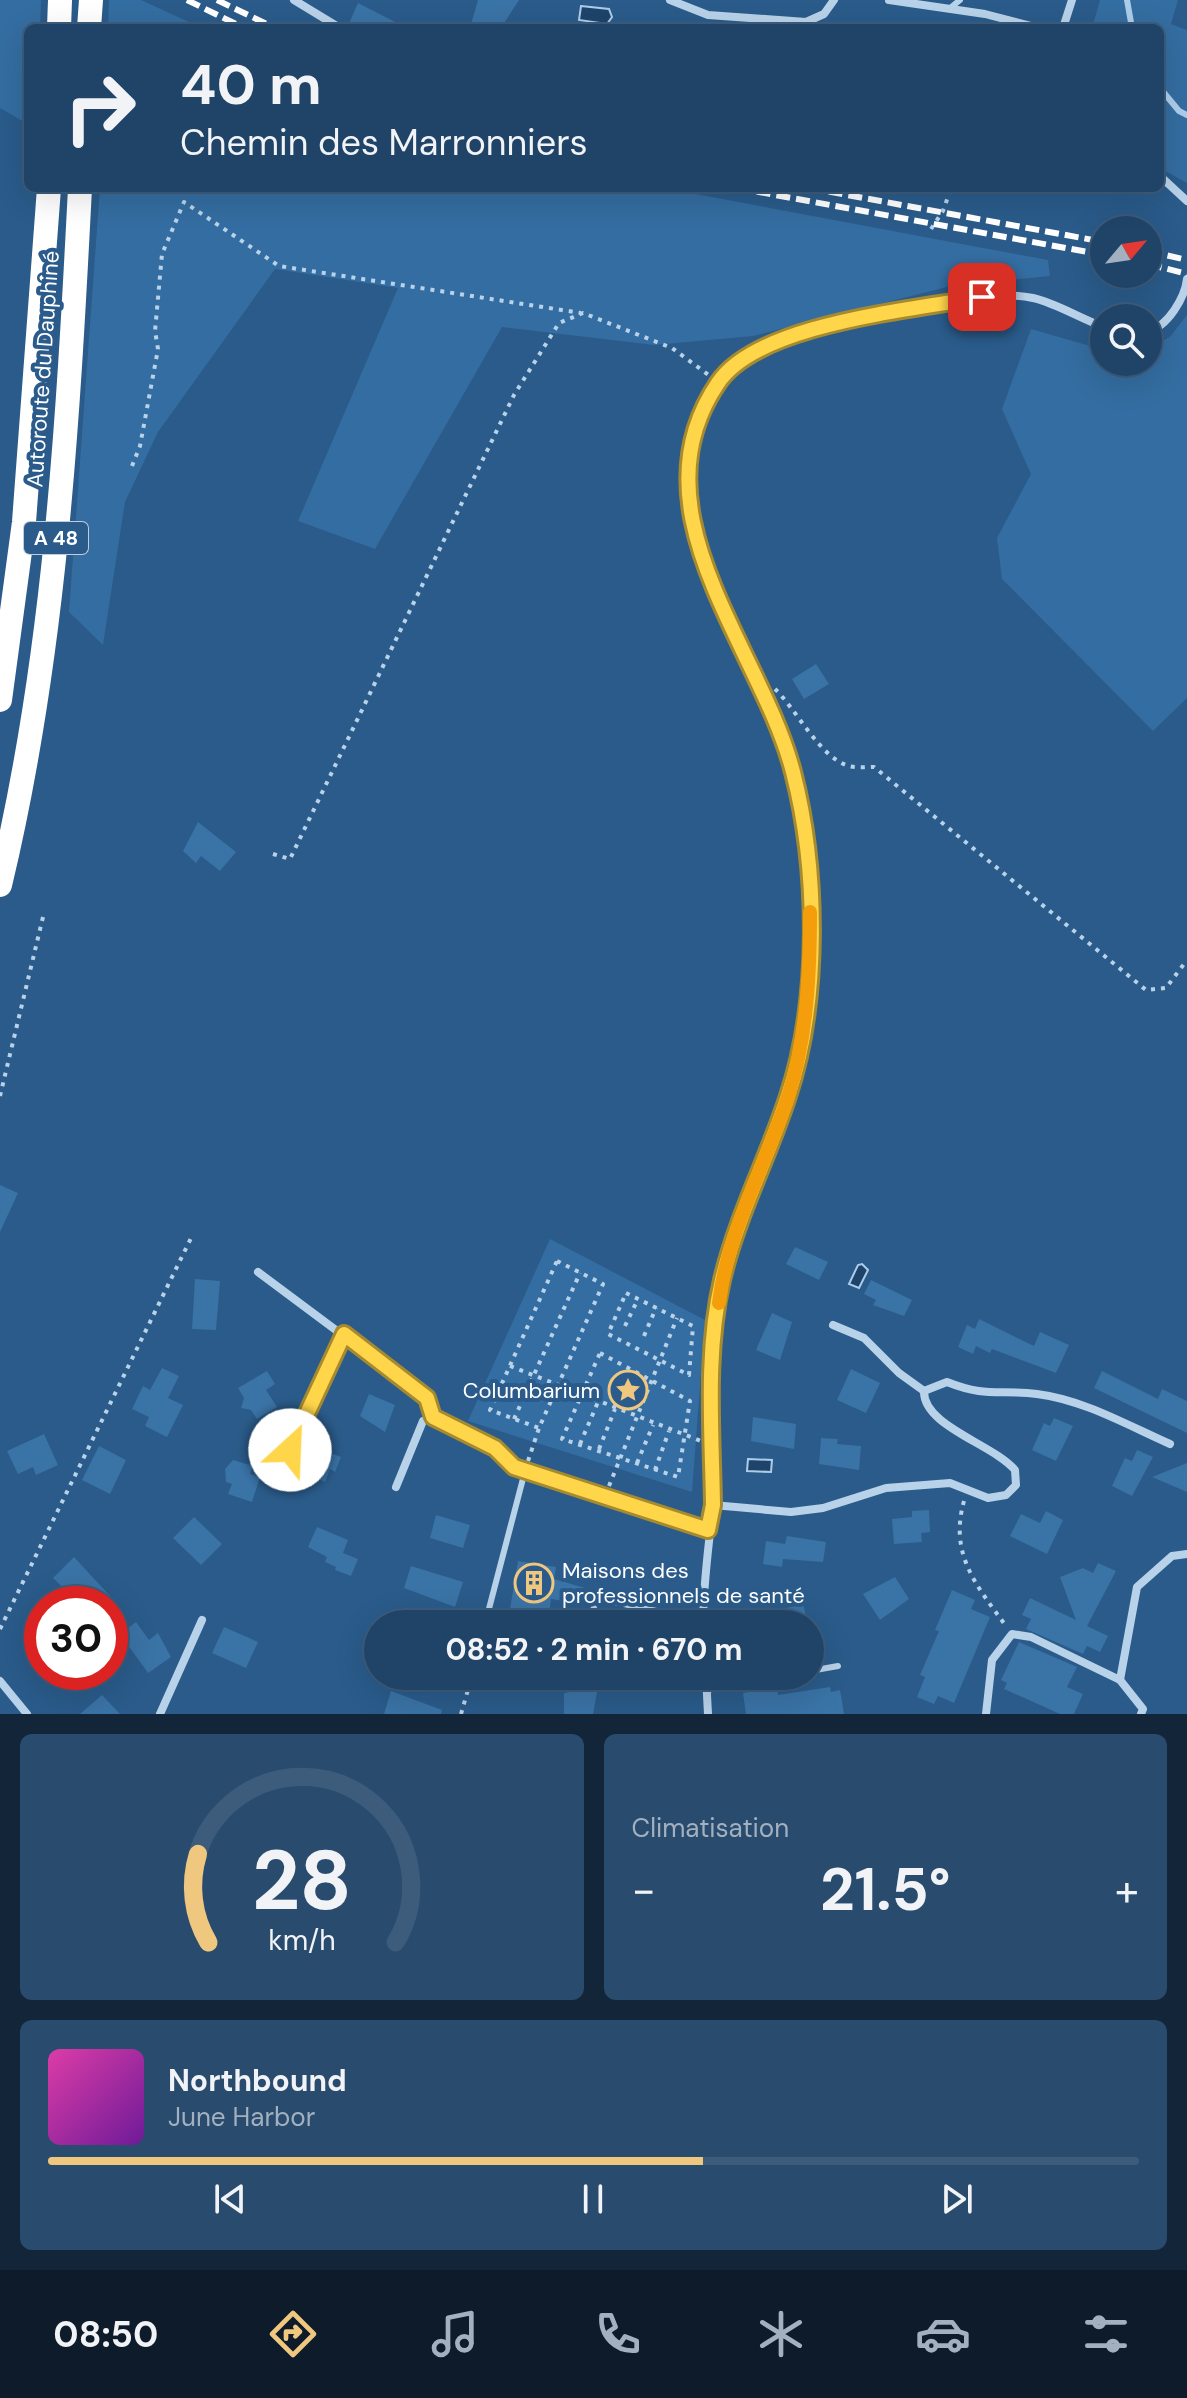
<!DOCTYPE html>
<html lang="fr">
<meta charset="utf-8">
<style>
:root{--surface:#204468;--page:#284b6e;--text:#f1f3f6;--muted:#a2b0c0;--line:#3d5c7c;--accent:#f0c77f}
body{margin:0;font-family:"DM Sans",sans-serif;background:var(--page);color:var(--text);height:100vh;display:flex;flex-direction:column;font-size:30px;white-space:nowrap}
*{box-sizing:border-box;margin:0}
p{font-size:26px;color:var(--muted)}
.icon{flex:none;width:44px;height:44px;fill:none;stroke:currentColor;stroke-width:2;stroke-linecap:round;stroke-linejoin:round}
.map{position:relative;height:1714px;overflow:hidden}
.panel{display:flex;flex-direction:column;gap:20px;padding:20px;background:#122539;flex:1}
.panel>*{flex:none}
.banner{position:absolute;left:24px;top:24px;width:1140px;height:168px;border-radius:12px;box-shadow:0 8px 32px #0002,0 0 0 2px var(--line);background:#204468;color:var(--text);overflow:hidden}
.needle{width:52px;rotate:61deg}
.controls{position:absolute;left:1090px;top:216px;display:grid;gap:16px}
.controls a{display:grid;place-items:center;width:72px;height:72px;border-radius:50%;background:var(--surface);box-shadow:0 8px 32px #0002,0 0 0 2px var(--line);font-size:40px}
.speed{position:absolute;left:24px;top:1586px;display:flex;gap:16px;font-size:40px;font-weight:700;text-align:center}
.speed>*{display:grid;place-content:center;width:104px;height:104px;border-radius:50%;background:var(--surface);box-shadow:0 8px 32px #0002,0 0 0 2px var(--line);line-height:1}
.speed .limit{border:12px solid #d22;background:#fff;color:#111}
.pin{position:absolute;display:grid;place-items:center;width:68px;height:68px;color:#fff;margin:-34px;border-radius:16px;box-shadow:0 4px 12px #0006}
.me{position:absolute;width:88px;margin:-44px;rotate:25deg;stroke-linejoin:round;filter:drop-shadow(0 0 6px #0008)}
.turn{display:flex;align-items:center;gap:28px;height:168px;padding:0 24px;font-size:36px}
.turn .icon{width:104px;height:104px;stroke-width:2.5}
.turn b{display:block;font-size:56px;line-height:68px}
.big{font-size:60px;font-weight:700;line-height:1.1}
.panel .card{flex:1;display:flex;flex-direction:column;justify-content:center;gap:12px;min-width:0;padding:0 28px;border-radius:12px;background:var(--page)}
.panel .dial{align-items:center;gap:0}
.dial svg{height:208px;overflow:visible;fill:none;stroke:var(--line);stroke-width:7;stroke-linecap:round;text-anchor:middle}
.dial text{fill:var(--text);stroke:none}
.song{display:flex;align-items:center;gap:24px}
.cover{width:96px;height:96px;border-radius:12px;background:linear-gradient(135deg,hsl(320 70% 55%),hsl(280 70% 35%))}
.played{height:8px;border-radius:4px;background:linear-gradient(90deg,var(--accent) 60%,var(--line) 60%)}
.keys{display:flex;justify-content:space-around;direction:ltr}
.heat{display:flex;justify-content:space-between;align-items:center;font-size:44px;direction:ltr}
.panel .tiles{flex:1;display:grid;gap:20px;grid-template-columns:1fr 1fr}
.card:last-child{grid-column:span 2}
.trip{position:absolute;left:364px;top:1610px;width:460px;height:80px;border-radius:40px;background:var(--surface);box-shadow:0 8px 32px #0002,0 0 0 2px var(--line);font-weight:700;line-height:80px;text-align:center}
.tab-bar{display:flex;height:128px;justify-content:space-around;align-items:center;background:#0d1b2a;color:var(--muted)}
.tab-bar .icon{width:56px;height:56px}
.tab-bar .active{color:var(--accent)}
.tab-bar b{font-size:36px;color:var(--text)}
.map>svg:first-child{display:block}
.green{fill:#346da1}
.water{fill:#1e446b;stroke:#accde9;stroke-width:2}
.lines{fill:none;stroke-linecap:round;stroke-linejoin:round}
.stream{stroke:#accde9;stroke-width:6}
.building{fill:#3a73a6}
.path{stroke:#b8d2e9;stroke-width:4;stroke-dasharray:4 6;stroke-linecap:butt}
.lane{stroke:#b8d2e9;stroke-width:6}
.street{stroke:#b8d2e9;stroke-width:8}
.highway{stroke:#fff;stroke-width:24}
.rail{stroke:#fff;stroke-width:6;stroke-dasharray:14 6;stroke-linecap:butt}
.route-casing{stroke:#a68a30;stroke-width:20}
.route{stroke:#ffd54a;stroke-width:14}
.slow{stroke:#f59e0b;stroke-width:14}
.labels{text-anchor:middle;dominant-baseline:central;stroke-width:8;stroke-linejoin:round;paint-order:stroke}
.shield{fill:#2a5b8a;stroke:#bfcedc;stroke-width:2}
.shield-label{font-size:20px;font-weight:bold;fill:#fff}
.street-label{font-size:22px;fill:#fff;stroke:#2a5b8a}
.poi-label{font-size:22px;fill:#fff;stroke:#2a5b8a;text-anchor:end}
</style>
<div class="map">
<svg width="1187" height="1714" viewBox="0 0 1187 1714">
<rect width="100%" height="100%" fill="#2a5b8a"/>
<g class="green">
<polygon points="0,0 41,0 40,28 28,28 28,124 0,108"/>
<polygon points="109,0 141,0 202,28 108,28"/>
<polygon points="1100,0 1178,0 1171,24 1187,30 1187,183 1160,168 1160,28 1092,28"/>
<polygon points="100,188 664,188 1048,260 1050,276 951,286 753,336 654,345 502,327 375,549 298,521 398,288 275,269 158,432 125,502 103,645 69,612"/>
<polygon points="1187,315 1187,698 1153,731 1002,579 997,538 1031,474 1002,409 1031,329 1104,350 1104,362 1148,362 1148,349 1170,337"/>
<polygon points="550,1239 705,1320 692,1492 468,1421"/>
</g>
<g class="water">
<polygon points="581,6 609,9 612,17 607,24 579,20"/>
<polygon points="862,1264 868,1270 859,1288 849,1284 858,1265"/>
<polygon points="748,1459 772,1460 771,1472 747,1471"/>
</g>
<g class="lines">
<g class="stream">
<polyline points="1127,0 1132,28"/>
<polyline points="1160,88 1179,111 1187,115"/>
</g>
</g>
<g class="building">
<polygon points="478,0 519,0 501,28 470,28"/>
<polygon points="358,3 407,28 347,28"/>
<polygon points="816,664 829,684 804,699 792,679"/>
<polygon points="198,822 236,852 220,871 201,856 196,863 183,851"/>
<polygon points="0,1185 18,1193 0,1232"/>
<polygon points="795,1247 828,1262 819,1280 786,1264"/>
<polygon points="195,1279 220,1281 216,1330 192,1329"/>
<polygon points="871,1280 912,1300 904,1316 873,1305 876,1300 864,1294"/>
<polygon points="772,1313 792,1322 780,1360 756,1350"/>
<polygon points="979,1319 1034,1346 1040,1332 1069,1345 1056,1373 992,1349 990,1353 976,1346 973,1354 958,1347 967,1325 975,1329"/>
<polygon points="162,1368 179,1376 168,1398 183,1405 167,1437 145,1426 149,1417 132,1409 143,1386 150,1390"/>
<polygon points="851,1369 880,1383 866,1413 837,1400"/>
<polygon points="267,1371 275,1384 266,1390 277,1407 257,1419 251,1410 241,1408 244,1398 238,1388"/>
<polygon points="1102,1371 1158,1399 1162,1389 1187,1401 1187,1433 1094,1388"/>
<polygon points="369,1394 395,1405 385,1432 360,1416"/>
<polygon points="753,1417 796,1424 794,1449 751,1441"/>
<polygon points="1054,1418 1073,1426 1056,1461 1032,1450 1044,1423 1050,1426"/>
<polygon points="44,1434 58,1465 36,1475 33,1467 18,1474 7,1451"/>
<polygon points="318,1436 332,1441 328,1452 341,1457 335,1472 330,1469 325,1482 303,1473"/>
<polygon points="821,1438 838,1439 837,1444 861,1446 859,1470 819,1464"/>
<polygon points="99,1446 126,1460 110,1494 82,1480"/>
<polygon points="1137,1450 1153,1457 1132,1496 1112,1486 1125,1458 1132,1461"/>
<polygon points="233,1460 253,1466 250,1474 260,1477 252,1502 228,1494 232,1484 226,1482 225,1469"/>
<polygon points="1187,1463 1187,1492 1152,1477"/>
<polygon points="929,1510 930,1532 921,1533 922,1542 894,1544 892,1519 912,1517 912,1511"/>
<polygon points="1046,1511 1063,1520 1047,1554 1010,1536 1021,1514 1040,1523"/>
<polygon points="436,1515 470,1525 463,1548 430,1538"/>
<polygon points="194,1517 222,1544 201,1565 173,1538"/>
<polygon points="317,1527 348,1540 343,1553 358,1559 351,1576 335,1570 336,1567 325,1562 327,1557 308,1547"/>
<polygon points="787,1536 826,1542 823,1562 783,1559 782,1567 763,1564 766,1541 785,1544"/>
<polygon points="74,1557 110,1596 102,1604 60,1604 70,1594 53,1578"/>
<polygon points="518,1561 556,1567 554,1579 585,1588 582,1604 551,1599 548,1621 509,1615"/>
<polygon points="1098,1563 1116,1571 1087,1626 1108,1636 1100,1652 1087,1646 1083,1654 1026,1629 1031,1619 1022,1615 1030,1598 1076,1620 1060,1577 1083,1568 1093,1573"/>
<polygon points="411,1566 463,1582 455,1607 404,1588"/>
<polygon points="895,1577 909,1599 880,1620 863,1594"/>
<polygon points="952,1590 975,1600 971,1609 990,1617 954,1703 938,1696 934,1704 917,1697 925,1677 920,1675 939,1631 935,1630"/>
<polygon points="803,1604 808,1624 746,1624 746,1618"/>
<polygon points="136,1622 149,1640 158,1633 171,1657 148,1673 120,1634"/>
<polygon points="224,1627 258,1642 246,1668 212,1653"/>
<polygon points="1019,1642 1077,1667 1067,1687 1083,1694 1074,1714 1060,1714 1004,1689 1007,1683 1001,1680"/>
<polygon points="598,1687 593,1714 564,1714 564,1693"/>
<polygon points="777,1687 778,1695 830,1687 831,1692 840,1690 844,1714 746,1714 743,1693"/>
<polygon points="391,1691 442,1710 441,1714 384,1714"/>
<polygon points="102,1695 120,1714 80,1714"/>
</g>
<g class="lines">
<g class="path">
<polyline points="931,229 943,211 951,188"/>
<polyline points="132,466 140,446 158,349 155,331 162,254 184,202 279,266 581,313"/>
<path d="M775 689C797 710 820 758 849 766 856 768 866 767 874 767L1146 990 1166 988 1187 960"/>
<polyline points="273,854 290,859 514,395 559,323 583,313 672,348 710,376"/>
<polyline points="0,1096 43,917"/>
<polygon points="557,1261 603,1284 539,1428 490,1410"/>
<polygon points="626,1293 693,1326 689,1375 608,1334"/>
<polyline points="625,1326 638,1299"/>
<polyline points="644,1336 656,1308"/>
<polygon points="600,1353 690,1401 678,1477 562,1439"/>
<polyline points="510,1366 701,1441"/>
<polyline points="514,1419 580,1273"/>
<polyline points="580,1444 598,1402"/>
<polyline points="599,1449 615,1409"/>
<polyline points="528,1461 539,1428"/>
<polyline points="637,1463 653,1425"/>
<polyline points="655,1470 669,1431"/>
<polyline points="609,1486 677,1318"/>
<path d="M964 1501C949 1554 976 1585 1006 1626"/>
<polyline points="0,1629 193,1234"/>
<polyline points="461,1714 472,1676"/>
</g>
<g class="lane">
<polyline points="949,9 960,0"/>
<polyline points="485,1624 525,1471"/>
<polyline points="590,1624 596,1598 703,1621"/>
<polyline points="810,1671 838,1666"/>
<polyline points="707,1690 783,1676"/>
</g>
<g class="street">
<polyline points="294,0 340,28"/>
<polyline points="670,0 708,15 806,22 824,14 834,0"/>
<polyline points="889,0 985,14 1039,28"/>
<polyline points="1063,28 1072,0"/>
<polyline points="1160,176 1187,201"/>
<path d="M1148 331C1168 327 1185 297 1187 279"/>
<polyline points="258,1272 427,1398 433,1417 495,1448 514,1467 708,1530"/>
<polyline points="833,1325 864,1338 899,1373 924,1391"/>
<polyline points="290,1450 344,1334"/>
<polyline points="396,1487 423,1421 433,1417"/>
<path d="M713 1505 791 1512 823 1508 886 1488 950 1483 988 1498 1006 1495 1016 1485 1015 1470C993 1444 923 1426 924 1391L947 1382C987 1398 999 1389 1037 1394 1084 1400 1127 1425 1170 1444"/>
<path d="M703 1624C703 1584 709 1545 713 1505 719 1432 707 1358 721 1285 734 1217 770 1157 789 1092 801 1051 807 1009 809 967 813 901 811 827 791 764 767 691 722 626 700 553 680 489 686 390 751 352 777 337 810 329 840 324 896 313 977 287 1033 298 1056 303 1081 319 1104 327"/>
<polyline points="706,1676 708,1714"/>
<polyline points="1120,1680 1143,1709 1141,1714"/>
<polyline points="0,1681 27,1714"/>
<polyline points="160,1714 202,1620"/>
<polyline points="986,1714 992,1660 1012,1634 1031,1637 1120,1680 1137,1587 1172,1556 1187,1554"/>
</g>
<g class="highway">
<polyline points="59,28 60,0"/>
<polyline points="89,28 91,0"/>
<polyline points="0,700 24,522 49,188"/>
<path d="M0 885C55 656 68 422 80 188"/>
</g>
<g class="rail">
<polyline points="187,0 244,28"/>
<polyline points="217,0 275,28"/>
<polyline points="737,188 1104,255"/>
<polyline points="809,188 1104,242"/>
<polyline points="1148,251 1187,260"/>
<polyline points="1148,264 1187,274"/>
</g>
</g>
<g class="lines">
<g class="route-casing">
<path id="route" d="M290 1450 344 1334 427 1398 433 1417 495 1448 514 1467 708 1530 713 1505C712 1431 705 1353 722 1280 737 1216 768 1158 788 1096 820 1000 818 869 793 772 762 650 630 512 718 383 758 323 913 310 982 297"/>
</g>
<use href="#route" class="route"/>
<path class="slow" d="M719 1303C728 1229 766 1165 789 1094 807 1035 810 974 810 912"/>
</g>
<defs>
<g id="sight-ring" transform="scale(2)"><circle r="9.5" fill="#2a5b8a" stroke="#f0c77f" stroke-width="1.5"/><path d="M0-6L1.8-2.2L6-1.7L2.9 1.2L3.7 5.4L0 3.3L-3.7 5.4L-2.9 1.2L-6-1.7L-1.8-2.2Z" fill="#f0c77f"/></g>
<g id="building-ring" transform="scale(2)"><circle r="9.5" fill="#2a5b8a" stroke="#f0c77f" stroke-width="1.5"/><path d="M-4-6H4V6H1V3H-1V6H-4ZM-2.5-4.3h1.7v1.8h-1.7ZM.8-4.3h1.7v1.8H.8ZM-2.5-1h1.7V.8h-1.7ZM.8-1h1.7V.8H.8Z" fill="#f0c77f"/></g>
</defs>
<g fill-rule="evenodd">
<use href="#sight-ring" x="628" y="1390"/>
<use href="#building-ring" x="534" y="1583"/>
</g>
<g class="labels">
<rect class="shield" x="24" y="522" width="64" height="32" rx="6"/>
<g class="shield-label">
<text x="56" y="538">A 48</text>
</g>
<g class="street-label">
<text transform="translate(43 369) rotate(-86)">Autoroute du Dauphiné</text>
</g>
<g class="poi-label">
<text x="600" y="1390">Columbarium</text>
<text x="562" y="1570" text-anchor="start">Maisons des<tspan x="562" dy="25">professionnels de santé</tspan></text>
</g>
</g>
</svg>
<div class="controls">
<a><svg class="needle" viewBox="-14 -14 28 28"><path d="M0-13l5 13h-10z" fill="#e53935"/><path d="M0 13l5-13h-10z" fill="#a2b0c0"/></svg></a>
<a><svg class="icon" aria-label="search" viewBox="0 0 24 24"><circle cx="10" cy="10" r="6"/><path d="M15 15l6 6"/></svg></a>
</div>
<div class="speed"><div class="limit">30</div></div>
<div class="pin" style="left:982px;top:297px;background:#d93025"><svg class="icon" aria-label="arrive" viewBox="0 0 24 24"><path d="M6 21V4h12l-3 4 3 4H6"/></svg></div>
<svg class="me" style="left:290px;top:1450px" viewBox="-20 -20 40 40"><circle r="19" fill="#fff"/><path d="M0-13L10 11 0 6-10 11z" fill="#ffd54a"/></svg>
<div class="trip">08:52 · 2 min · 670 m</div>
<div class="banner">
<div class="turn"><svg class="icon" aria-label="right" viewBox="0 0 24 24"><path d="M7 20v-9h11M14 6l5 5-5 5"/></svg><div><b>40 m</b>Chemin des Marronniers</div></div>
</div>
</div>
<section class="panel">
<div class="tiles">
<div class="card dial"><svg viewBox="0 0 100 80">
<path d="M14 69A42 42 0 1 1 86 69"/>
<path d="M14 69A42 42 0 0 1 10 35" stroke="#f0c77f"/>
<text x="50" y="56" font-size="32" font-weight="700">28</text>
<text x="50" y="72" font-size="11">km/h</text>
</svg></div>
<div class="card"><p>Climatisation</p>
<div class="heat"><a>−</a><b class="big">21.5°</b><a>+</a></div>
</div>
<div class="card">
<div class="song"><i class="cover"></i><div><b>Northbound</b><p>June Harbor</p></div></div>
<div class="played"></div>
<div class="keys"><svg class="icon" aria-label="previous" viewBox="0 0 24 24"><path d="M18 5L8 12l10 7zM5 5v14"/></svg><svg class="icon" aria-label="pause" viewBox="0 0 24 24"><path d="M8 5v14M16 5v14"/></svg><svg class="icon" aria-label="next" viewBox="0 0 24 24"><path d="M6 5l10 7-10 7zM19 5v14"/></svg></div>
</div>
</div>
</section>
<nav class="tab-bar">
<b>08:50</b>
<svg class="icon active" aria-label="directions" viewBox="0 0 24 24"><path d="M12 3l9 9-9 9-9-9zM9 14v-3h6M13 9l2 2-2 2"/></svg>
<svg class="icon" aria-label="music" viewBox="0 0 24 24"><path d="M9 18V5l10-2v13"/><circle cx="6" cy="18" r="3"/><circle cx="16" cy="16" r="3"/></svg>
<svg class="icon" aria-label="phone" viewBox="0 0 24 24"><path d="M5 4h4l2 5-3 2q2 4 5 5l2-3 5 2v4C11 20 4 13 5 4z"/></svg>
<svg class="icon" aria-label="climate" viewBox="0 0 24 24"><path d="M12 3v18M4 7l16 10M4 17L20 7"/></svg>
<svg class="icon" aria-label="car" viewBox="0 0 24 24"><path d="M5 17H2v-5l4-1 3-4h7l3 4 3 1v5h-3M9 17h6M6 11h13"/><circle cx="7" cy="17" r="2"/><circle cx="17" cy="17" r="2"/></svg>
<svg class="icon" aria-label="filters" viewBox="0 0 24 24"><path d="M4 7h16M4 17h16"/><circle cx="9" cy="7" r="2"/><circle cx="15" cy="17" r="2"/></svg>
</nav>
